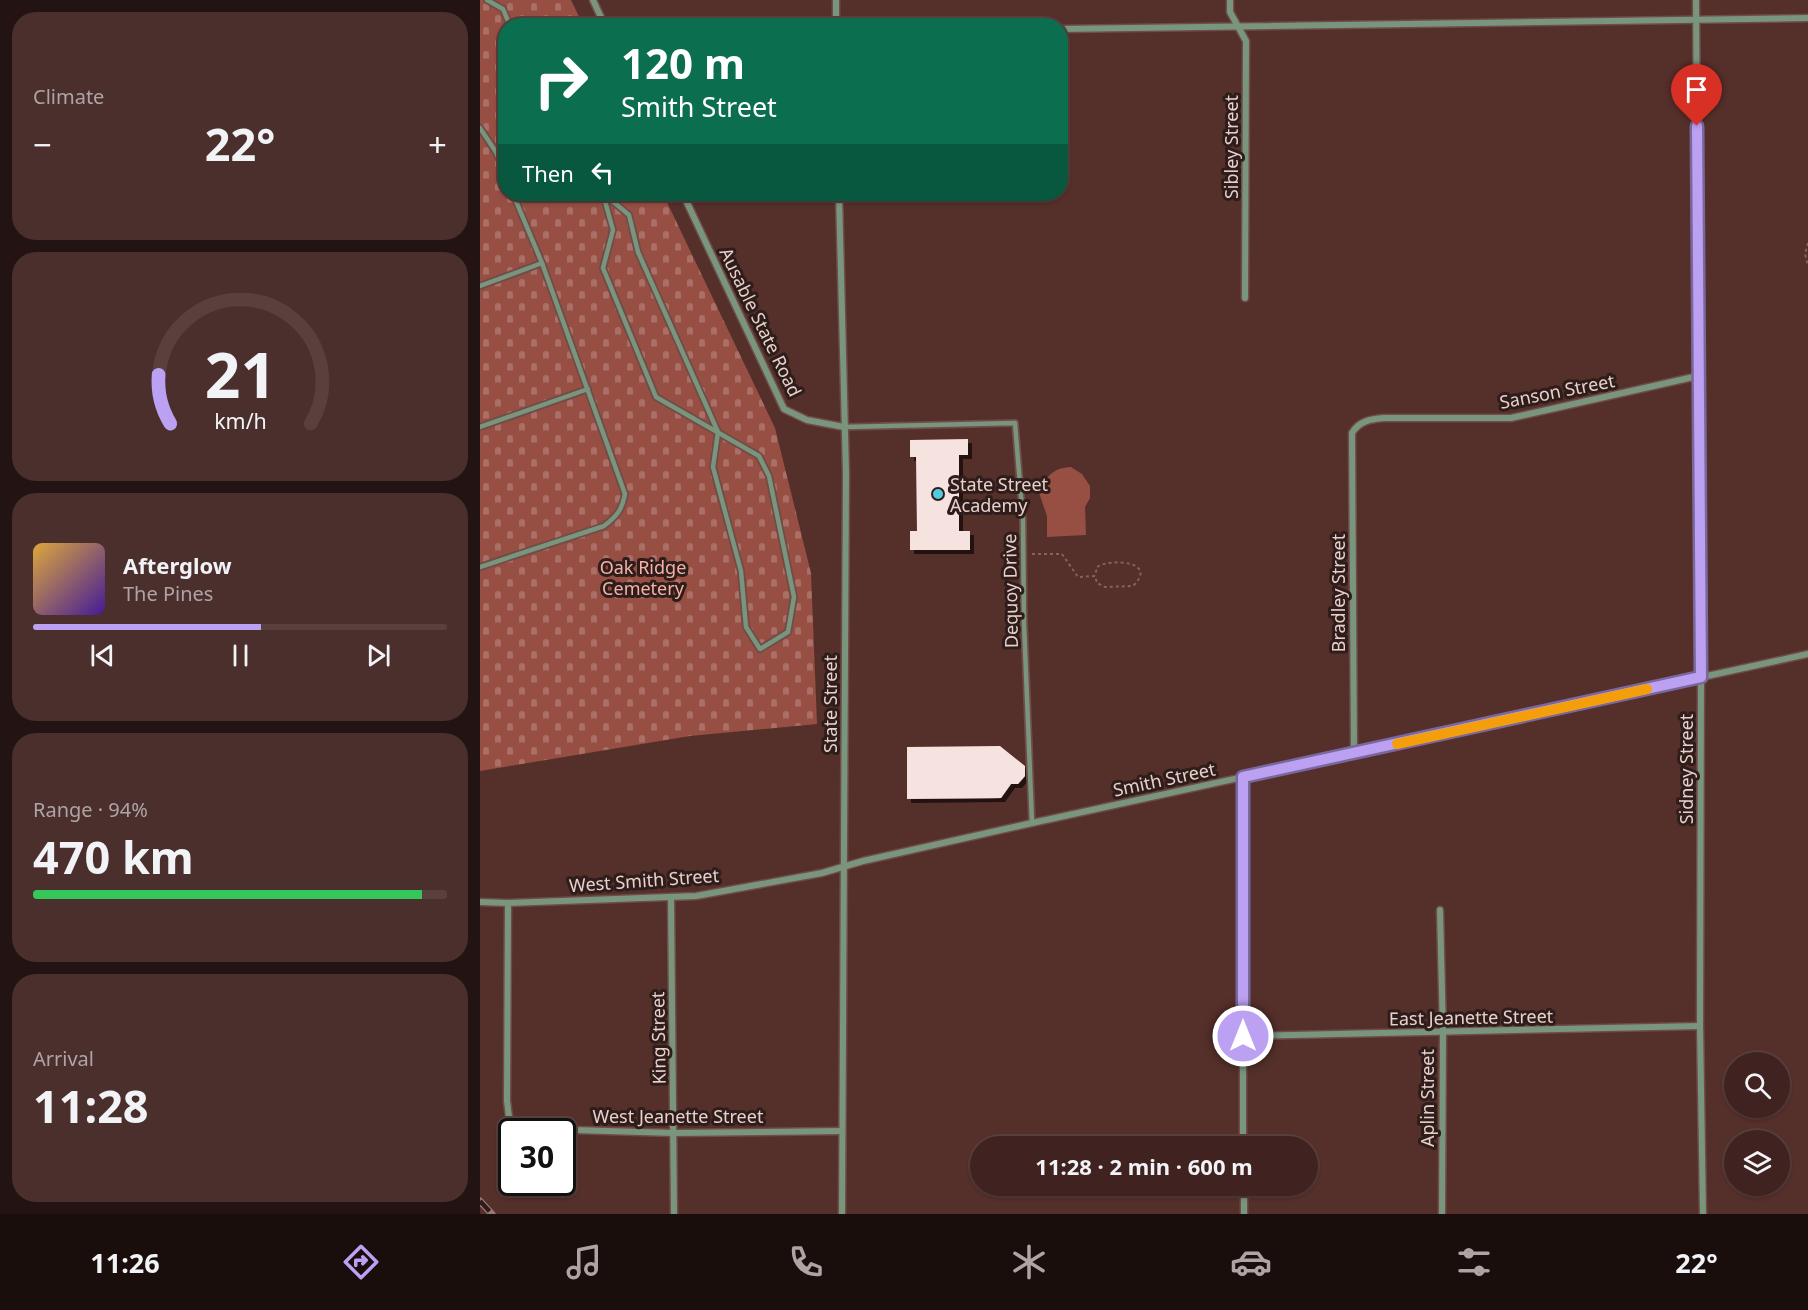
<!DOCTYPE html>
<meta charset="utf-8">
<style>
:root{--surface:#402320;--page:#4b2f2d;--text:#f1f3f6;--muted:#aea4a5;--line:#59403e;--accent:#bca0f2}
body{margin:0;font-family:"Noto Sans",sans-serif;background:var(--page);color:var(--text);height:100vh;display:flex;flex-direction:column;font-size:22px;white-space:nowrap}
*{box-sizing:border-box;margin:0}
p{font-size:20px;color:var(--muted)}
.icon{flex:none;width:33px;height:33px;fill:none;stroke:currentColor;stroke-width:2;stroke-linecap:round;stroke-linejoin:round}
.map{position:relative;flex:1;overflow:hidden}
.details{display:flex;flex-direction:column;gap:12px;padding:12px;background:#231312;width:480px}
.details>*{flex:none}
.banner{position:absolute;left:18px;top:18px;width:570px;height:183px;border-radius:24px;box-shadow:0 2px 4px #0004,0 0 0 2px var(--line);background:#0b6e4f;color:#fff;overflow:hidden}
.fabs{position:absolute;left:1244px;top:1052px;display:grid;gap:12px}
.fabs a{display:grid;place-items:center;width:66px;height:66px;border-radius:50%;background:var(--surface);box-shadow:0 2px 4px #0004,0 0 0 2px var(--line);font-size:30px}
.speed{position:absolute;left:18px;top:1118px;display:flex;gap:12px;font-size:30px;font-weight:700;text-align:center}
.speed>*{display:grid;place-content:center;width:78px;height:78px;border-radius:50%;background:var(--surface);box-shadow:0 2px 4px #0004,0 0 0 2px var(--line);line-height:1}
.speed .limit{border:3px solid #111;border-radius:9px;background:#fff;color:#111}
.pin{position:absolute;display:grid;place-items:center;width:51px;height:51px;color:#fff;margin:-62px -26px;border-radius:50% 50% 50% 0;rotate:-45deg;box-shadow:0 0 6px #0007}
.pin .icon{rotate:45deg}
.me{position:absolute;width:66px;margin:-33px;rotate:0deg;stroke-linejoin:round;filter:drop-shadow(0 0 4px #0008)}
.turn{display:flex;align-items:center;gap:21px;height:126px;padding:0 24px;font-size:27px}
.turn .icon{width:78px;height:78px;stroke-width:2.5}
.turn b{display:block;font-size:42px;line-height:51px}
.then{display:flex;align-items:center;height:57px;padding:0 24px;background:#0003;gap:12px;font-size:22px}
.big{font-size:45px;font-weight:700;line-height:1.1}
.details .tile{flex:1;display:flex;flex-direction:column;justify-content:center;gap:9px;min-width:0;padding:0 21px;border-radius:24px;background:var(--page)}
.details .dial{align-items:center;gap:0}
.dial svg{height:156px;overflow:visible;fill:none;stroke:var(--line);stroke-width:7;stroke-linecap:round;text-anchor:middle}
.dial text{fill:var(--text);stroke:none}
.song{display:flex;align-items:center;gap:18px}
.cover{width:72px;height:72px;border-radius:9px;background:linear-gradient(135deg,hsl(40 70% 55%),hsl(260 70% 35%))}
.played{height:6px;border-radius:3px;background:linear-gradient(90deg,var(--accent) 55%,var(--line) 55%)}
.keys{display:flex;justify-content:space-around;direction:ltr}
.heat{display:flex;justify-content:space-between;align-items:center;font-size:33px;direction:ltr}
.charge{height:9px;border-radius:4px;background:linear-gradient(90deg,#34c759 94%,var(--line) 0)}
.trip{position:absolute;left:490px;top:1136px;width:348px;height:60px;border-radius:30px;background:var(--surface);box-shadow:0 2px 4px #0004,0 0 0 2px var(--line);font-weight:700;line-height:60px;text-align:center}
.tabs{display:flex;height:96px;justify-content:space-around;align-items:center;background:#1a0e0d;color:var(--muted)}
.tabs .icon{width:42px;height:42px}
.tabs .on{color:var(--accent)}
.tabs b{font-size:27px;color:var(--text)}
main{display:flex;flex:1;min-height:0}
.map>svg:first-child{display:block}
.cemetery{fill:url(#cemetery-stones)}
.green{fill:#974e43}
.building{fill:#f6e3e0;filter:url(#shadow)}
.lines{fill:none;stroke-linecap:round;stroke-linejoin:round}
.service-casing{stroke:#6f4c47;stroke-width:8}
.minor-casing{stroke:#6f4c47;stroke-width:9}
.path{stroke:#84625e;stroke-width:2;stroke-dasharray:3 3;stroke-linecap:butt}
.service{stroke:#79957d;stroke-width:4.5}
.minor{stroke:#79957d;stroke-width:6}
.rail-casing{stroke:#987874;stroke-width:7}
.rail{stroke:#2e1d1a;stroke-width:4.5;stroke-dasharray:14;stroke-linecap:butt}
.route-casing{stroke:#7a689d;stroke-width:15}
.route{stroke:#bca0f2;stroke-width:10}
.slow{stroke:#f59e0b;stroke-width:10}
.poi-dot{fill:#54cadd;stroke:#2e1d1a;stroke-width:2}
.labels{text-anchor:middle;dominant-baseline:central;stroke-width:6;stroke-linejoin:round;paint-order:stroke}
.street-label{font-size:18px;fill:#e8d0cc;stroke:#2e1d1a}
.poi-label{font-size:18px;fill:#e8d0cc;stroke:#2e1d1a;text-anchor:start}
.park-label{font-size:18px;fill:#f6b2a7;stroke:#2e1d1a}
</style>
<main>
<section class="details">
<div class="tile"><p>Climate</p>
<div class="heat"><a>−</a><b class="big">22°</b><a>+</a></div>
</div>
<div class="tile dial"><svg viewBox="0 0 100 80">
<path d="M14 69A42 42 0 1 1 86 69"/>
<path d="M14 69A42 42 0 0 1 8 44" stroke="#bca0f2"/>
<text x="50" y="56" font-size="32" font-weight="700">21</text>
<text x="50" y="72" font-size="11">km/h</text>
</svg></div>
<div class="tile">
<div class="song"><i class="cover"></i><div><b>Afterglow</b><p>The Pines</p></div></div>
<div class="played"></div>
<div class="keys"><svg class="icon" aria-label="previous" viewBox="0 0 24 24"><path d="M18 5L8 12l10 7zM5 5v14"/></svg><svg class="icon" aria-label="pause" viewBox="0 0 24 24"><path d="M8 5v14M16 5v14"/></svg><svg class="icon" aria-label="next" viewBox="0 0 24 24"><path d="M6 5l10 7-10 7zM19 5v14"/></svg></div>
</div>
<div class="tile"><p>Range · 94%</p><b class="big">470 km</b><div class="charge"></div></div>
<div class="tile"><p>Arrival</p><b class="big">11:28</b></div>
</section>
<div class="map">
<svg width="1328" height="1214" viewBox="0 0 1328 1214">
<defs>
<pattern id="cemetery-stones" width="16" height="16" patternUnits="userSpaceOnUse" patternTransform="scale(1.5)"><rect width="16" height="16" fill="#974e43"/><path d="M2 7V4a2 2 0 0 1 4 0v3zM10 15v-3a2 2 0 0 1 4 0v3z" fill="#aa6f66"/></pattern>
<filter id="shadow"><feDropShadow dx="4" dy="4" stdDeviation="0" flood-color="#0009"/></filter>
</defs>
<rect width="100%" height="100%" fill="#552f2a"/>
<polygon class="cemetery" points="0,0 91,0 103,25 26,26 26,194 183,194 295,428 331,573 337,724 210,736 0,771"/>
<path class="green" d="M591 467 602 474 610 486V498L605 507 606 535 567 537V516L559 493C566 476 573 468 591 467Z"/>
<g class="building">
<polygon points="488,439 488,455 479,455 479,531 490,531 490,550 430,550 430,531 437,531 436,457 430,457 430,440"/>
<polygon points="520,746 545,766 545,776 538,784 531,784 521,798 427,799 427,747"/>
</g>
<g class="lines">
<g class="service-casing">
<g id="service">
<polyline points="7,0 23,9 30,26"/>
<polyline points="0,128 16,152 26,175"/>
<polyline points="123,194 133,230 123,268 176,397 279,456 289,476 314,597 308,632 280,649 266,627 261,571 233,467 238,432 158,252 149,215 124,194"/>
<polyline points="0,286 62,263"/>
<polyline points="0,427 108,389"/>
<polyline points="364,427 535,423 543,521 544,623 552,823"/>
<path d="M0 567 124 526C137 516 142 510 145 494L62 263 33 194"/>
</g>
</g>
<g class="minor-casing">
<g id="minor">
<polyline points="113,0 125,26"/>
<polyline points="356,0 356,26"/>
<polyline points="750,0 750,12 766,41 765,298"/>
<polyline points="1216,0 1221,677 1220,1026 1223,1214"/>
<polyline points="580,29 1328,18"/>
<polyline points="203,194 304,409 327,420 364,427"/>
<polyline points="359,194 366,473 362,1214"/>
<path d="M874 753 872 433C879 421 891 419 904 418H1031L1218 376"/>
<polyline points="763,777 763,1146"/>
<polyline points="191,897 194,1214"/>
<polyline points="0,902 28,903 216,896 342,873 383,861 552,823 1328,654"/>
<polyline points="28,903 27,1101 29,1117 34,1123 60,1129 194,1133 362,1131"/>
<polyline points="960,910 963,1033 962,1214"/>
<polyline points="763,1036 1220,1026"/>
<polyline points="764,1185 764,1214"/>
</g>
</g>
<g class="path">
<polyline points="1328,243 1325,254 1328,266"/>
<path d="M552 554H582L598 577 615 576 617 583 625 587 653 586C679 561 630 558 617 567L615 576"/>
</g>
<use href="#service" class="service"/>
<use href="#minor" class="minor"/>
<g class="rail-casing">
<polyline id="rail" points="0,1201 12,1214"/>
</g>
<use href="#rail" class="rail"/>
</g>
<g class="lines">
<g class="route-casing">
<polyline id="route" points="763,1036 763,777 1221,677 1217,126"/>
</g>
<use href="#route" class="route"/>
<polyline class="slow" points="917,744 1167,689"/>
</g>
<circle class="poi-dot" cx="458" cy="494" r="6"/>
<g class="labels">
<g class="street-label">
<text transform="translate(751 147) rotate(-90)">Sibley Street</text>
<text transform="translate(281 322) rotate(64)">Ausable State Road</text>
<text transform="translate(1077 391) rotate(-11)">Sanson Street</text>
<text transform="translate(530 591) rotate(-91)">Dequoy Drive</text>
<text transform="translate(858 593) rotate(-90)">Bradley Street</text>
<text transform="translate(350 704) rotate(-90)">State Street</text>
<text transform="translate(1206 769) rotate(-90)">Sidney Street</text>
<text transform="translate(684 779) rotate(-12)">Smith Street</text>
<text transform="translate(164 880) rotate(-4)">West Smith Street</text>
<text transform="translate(991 1017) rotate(-1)">East Jeanette Street</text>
<text transform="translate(178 1038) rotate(-91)">King Street</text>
<text transform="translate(947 1098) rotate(-90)">Aplin Street</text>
<text x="198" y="1116">West Jeanette Street</text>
</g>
<g class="poi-label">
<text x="470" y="484">State Street<tspan x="470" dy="21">Academy</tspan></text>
</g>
<g class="park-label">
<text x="163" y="567">Oak Ridge<tspan x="163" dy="21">Cemetery</tspan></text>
</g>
</g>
</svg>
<div class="fabs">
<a><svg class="icon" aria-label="search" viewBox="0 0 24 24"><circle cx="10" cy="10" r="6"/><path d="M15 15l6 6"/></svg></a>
<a><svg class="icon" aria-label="layers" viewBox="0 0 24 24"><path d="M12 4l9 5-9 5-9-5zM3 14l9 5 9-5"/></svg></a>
</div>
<div class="speed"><div class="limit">30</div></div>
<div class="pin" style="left:1217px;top:126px;background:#d93025"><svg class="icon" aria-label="arrive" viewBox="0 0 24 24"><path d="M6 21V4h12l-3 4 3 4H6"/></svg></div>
<svg class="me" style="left:763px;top:1036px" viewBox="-20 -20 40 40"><circle r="17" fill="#bca0f2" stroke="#fff" stroke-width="3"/><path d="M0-11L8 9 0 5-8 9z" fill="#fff"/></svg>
<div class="trip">11:28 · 2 min · 600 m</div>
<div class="banner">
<div class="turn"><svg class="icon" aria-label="right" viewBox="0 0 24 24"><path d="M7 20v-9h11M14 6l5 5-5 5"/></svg><div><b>120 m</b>Smith Street</div></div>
<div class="then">Then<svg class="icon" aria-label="left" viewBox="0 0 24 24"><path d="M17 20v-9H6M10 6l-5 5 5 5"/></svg></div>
</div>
</div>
</main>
<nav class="tabs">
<b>11:26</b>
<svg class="icon on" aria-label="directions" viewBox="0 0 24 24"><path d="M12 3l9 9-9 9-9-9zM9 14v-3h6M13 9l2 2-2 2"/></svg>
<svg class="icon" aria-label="music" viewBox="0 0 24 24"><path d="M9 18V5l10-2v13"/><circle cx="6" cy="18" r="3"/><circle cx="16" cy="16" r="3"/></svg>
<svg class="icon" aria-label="phone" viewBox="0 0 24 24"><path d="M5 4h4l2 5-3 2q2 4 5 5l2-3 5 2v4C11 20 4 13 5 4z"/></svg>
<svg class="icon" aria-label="climate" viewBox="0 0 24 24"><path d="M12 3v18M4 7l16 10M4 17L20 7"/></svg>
<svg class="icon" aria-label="car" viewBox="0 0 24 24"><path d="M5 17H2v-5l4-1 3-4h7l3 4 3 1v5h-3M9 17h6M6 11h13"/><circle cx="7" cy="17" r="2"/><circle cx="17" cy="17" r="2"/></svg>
<svg class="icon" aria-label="filters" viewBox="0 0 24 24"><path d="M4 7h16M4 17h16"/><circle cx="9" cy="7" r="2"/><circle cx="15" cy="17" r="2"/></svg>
<b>22°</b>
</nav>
